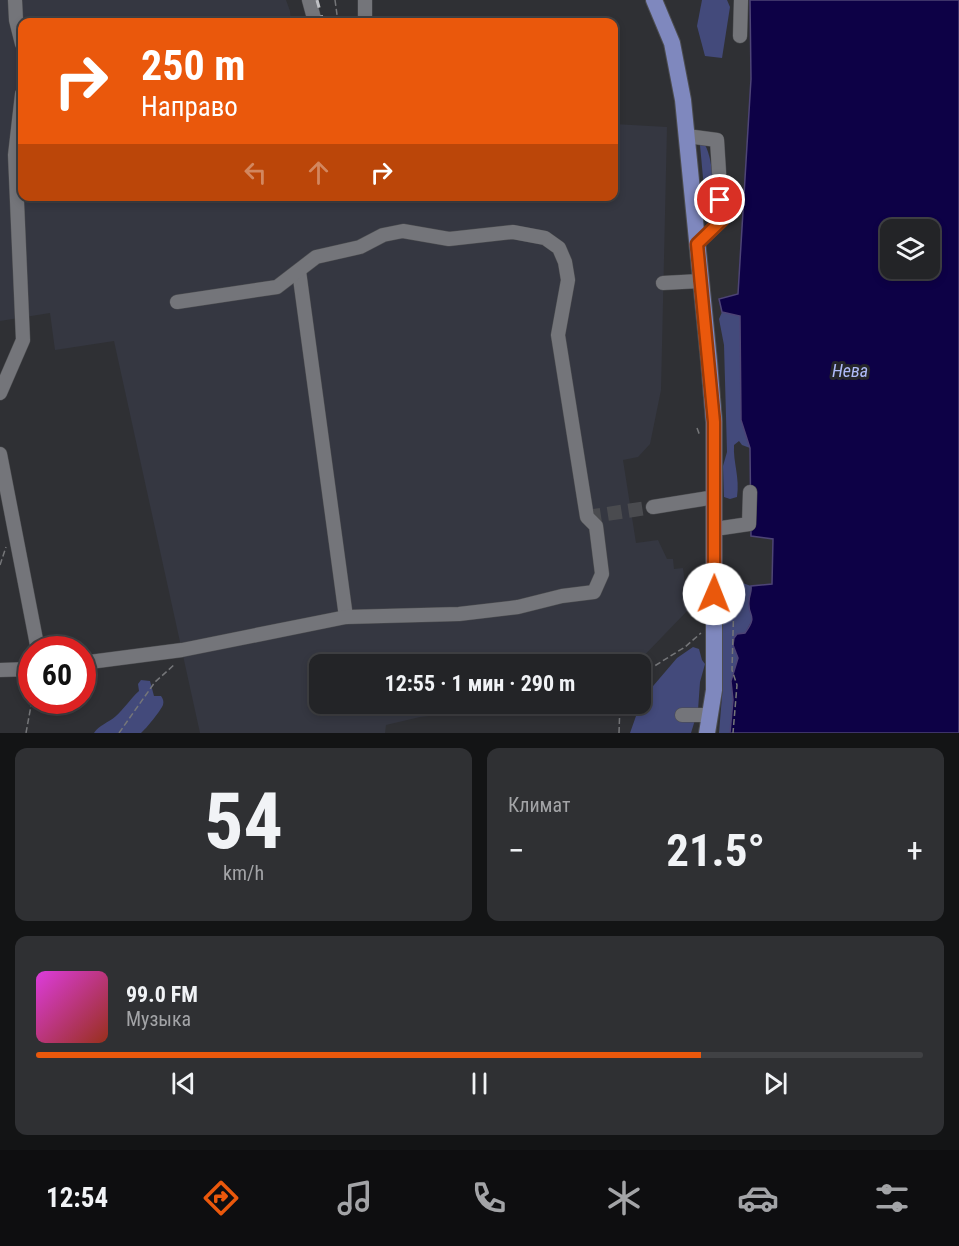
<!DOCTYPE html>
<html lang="ru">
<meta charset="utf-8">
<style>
:root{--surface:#232427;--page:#2f3033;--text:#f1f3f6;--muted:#a3a4a7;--line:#404144;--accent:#ea580c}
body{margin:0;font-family:"Roboto Condensed",sans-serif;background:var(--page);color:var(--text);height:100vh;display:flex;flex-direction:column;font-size:22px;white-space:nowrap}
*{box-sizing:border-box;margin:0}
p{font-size:20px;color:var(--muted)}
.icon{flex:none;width:33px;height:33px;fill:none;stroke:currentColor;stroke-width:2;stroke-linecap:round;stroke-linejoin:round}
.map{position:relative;height:733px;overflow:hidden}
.drawer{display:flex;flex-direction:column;gap:15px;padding:15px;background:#131415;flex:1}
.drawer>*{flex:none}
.hud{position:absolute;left:18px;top:18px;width:600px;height:183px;border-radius:12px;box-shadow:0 3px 9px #0003,0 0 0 2px var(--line);background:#ea580c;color:#fff;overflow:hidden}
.controls{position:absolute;left:880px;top:219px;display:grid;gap:12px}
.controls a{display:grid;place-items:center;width:60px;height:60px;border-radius:12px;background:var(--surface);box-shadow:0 3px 9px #0003,0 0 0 2px var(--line);font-size:30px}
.speed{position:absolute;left:18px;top:636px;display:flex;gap:12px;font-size:30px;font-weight:700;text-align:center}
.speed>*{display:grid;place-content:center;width:78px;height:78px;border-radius:50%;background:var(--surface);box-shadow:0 3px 9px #0003,0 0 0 2px var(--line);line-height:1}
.speed .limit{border:9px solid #d22;background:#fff;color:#111}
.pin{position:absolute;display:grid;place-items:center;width:51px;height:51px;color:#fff;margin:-26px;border:3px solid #fff;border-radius:50%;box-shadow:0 2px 6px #0007}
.me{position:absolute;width:66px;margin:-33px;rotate:1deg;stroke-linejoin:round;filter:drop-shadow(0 0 4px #0008)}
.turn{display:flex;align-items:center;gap:21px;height:126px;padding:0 24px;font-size:27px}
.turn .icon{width:78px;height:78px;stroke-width:2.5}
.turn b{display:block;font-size:42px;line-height:51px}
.lanes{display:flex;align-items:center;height:57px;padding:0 24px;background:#0003;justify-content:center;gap:30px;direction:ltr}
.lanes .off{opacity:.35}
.big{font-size:45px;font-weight:700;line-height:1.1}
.drawer .tile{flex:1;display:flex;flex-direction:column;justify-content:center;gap:9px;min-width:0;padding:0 21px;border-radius:12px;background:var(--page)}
.drawer .dial{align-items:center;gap:0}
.dial b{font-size:78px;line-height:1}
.song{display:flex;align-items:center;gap:18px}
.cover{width:72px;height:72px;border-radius:9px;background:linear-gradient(135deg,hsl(300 70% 55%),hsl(10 70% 35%))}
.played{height:6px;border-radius:3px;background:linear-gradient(90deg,var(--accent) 75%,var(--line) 75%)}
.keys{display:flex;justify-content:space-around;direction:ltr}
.heat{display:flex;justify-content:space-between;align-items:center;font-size:33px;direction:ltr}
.drawer .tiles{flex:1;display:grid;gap:15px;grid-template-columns:1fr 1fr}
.tile:last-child{grid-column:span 2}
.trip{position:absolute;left:309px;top:654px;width:342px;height:60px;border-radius:12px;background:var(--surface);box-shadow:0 3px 9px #0003,0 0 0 2px var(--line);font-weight:700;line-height:60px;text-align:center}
.tab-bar{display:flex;height:96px;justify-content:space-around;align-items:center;background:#0e0e10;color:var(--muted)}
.tab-bar .icon{width:42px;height:42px}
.tab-bar .active{color:var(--accent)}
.tab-bar b{font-size:27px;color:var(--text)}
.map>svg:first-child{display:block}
.built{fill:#353741}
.green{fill:#434a7b}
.water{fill:#0d0146;stroke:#4d4476;stroke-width:1.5;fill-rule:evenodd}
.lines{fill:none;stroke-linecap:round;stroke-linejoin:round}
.minor-tunnel{stroke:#4a4b4f;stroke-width:14;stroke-dasharray:14 7;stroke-linecap:butt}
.minor-casing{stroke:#4c4d50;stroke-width:15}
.major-casing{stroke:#4c4d50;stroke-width:18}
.path{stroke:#757679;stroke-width:1.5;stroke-dasharray:6 3;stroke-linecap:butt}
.minor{stroke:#74757a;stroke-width:14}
.major{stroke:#7f88be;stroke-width:16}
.rail{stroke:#bfc0c4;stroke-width:3;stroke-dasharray:8 8;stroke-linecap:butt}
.route-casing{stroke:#983908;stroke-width:15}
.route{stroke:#ea580c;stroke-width:10}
.labels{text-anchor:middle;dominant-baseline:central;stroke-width:6;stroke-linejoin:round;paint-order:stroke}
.water-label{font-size:18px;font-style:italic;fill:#afbbf8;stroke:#25262a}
</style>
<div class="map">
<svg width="959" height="733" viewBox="0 0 959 733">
<rect width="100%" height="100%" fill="#2f3034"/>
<polygon class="built" points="0,0 286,0 290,11 291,22 22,22 22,196 614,196 614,124 667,127 661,390 650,444 638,457 623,460 636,543 658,540 667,559 673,559 674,569 683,568 688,610 636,664 320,664 320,704 537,704 498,712 447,714 420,717 386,725 385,733 200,733 114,341 55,350 50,313 0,321"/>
<g class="green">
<polygon points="702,0 727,0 730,7 722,58 705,56 697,26"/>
<path d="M700 145H705C714 161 715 201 712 220L707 221Z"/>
<path d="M722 312 740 316 741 387 750 448 742 445 739 441 734 445C733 463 740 477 737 497L730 499 724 497 723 466 727 452 724 345 719 319Z"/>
<polygon points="737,581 751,586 752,620 745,633 737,635 738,658 731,681 733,700 730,733 719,733 723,684 721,678 723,647 719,635 720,602 724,592 722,586 724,583"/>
<polygon points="693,647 699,649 702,660 705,664 700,682 698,710 691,733 630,733 642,699 677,658"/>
<path d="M141 680 150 681 154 696H161C163 699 164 701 163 705 161 710 146 729 141 733H94C99 725 108 723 116 716 123 710 131 698 139 691L138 684Z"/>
</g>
<path class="water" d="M750 0H959V733H730L733 700 731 681 738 658 733 645 734 638 737 634 745 633C759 614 747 617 749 601 749 595 752 593 751 586L772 584 773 539 751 536 750 448 741 420 740 316 722 312 719 299 738 294 751 79ZM891 230H930V268H891Z"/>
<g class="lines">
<polyline class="minor-tunnel" points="587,517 653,507"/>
<g class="minor-casing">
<g id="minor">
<polyline points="15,0 16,20 22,44"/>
<polyline points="309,0 315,22"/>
<polyline points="365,22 365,0"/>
<polyline points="740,36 741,0"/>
<polyline points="687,136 717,140 722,220 697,244"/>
<polyline points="299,271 346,617"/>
<polyline points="663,283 700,281"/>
<polyline points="0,393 23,340 15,155 22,94"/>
<polyline points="0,454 38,650"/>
<polyline points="653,507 715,497"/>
<polyline points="715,529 749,524 750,492"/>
<polyline points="82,663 182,650 346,617 459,614 518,607 562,596 594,592 602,574 596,526 587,517 558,335 568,280 565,262 559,248 545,238 513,232 449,239 403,231 383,235 360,247 316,257 277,287 177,302"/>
<polyline points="0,670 32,669"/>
<polyline points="682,715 710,715"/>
</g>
</g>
<g class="major-casing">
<polyline id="major" points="654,0 672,43 683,100 709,361 714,422 714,690 707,733"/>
</g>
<g class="path">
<polyline points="335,0 338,22"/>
<polyline points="697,428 700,436"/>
<polyline points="0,565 6,547"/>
<polyline points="729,586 734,598 732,670 737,685 733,733"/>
<polyline points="728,608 728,583"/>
<polyline points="640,675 685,647 701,633"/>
<polyline points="26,733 32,700"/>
<polyline points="119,733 155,682 175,664"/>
<polyline points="619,733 620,704"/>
</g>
<use href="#minor" class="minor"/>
<use href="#major" class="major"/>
<polyline class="rail" points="317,0 323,22"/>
</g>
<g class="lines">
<g class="route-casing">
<polyline id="route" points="714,594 714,422 697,244 722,220 720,200"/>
</g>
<use href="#route" class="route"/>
</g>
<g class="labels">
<g class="water-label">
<text x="850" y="370">Нева</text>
</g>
</g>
</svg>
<div class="controls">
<a><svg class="icon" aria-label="layers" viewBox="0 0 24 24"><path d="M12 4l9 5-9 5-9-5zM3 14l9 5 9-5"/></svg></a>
</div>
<div class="speed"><div class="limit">60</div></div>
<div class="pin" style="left:720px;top:200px;background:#d93025"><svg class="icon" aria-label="arrive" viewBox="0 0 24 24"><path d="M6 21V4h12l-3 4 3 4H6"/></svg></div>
<svg class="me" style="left:714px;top:594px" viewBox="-20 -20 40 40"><circle r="19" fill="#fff"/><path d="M0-13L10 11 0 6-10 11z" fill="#ea580c"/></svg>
<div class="trip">12:55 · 1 мин · 290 m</div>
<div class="hud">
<div class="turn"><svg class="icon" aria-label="right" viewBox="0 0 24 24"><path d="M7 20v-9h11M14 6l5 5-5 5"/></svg><div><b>250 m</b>Направо</div></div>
<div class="lanes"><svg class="icon off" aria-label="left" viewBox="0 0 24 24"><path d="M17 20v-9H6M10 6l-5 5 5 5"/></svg><svg class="icon off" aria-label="ahead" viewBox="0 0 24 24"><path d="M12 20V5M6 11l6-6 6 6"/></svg><svg class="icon" aria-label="right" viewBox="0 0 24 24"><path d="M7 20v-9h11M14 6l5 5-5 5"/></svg></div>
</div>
</div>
<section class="drawer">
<div class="tiles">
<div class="tile dial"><b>54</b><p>km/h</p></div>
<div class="tile"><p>Климат</p>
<div class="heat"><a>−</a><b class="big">21.5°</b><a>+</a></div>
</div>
<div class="tile">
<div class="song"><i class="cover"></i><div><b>99.0 FM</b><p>Музыка</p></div></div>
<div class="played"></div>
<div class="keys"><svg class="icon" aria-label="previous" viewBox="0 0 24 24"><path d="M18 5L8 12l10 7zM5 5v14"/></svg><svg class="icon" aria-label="pause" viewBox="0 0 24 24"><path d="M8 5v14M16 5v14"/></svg><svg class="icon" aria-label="next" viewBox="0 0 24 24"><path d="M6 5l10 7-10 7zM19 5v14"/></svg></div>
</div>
</div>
</section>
<nav class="tab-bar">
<b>12:54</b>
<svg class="icon active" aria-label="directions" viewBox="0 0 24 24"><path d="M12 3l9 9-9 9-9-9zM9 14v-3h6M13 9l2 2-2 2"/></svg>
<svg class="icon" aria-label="music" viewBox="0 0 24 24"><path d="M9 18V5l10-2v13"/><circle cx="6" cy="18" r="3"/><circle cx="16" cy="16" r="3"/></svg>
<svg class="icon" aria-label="phone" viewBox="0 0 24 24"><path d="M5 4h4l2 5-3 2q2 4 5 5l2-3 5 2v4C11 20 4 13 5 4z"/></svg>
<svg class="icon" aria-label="climate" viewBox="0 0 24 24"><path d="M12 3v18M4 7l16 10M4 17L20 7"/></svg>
<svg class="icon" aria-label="car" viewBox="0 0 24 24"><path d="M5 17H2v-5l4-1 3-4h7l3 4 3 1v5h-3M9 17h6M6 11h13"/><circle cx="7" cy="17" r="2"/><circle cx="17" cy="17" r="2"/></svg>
<svg class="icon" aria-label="filters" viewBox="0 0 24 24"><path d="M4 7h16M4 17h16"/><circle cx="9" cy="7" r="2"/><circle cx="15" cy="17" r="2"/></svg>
</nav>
